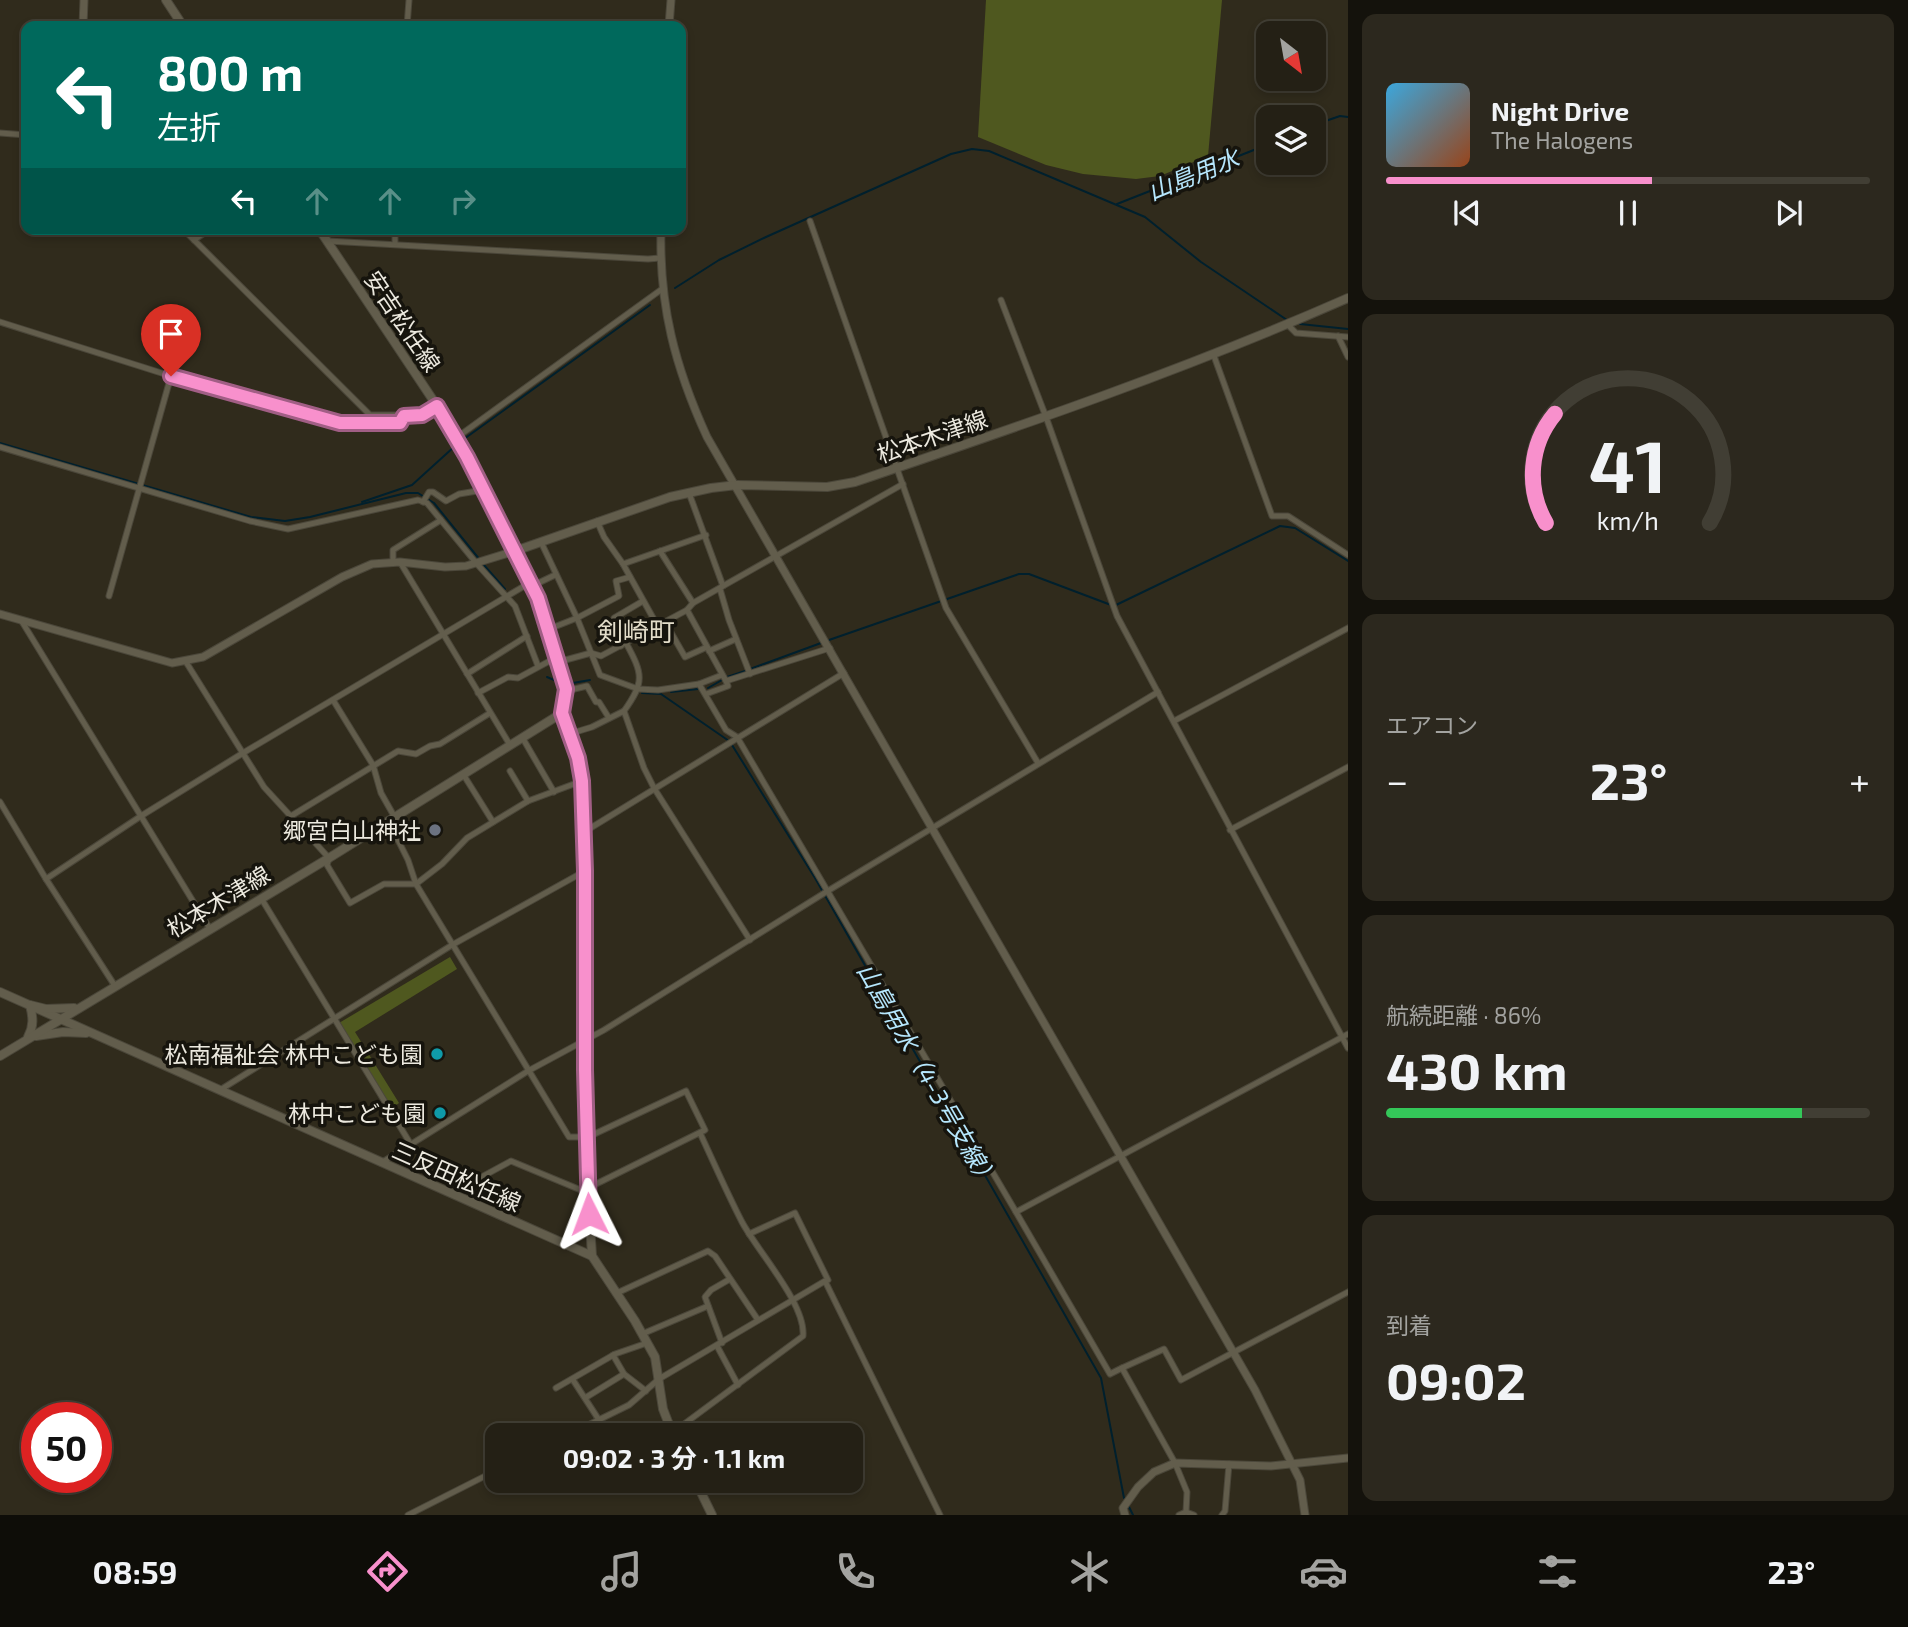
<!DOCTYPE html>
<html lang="ja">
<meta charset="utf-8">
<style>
:root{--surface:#242015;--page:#2c281e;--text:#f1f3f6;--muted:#a3a3a0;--line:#413e34;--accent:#f890cc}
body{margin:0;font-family:"Exo 2","Noto Sans JP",sans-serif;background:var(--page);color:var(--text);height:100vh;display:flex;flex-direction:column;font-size:26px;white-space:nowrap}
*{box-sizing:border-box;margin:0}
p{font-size:23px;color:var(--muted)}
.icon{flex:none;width:38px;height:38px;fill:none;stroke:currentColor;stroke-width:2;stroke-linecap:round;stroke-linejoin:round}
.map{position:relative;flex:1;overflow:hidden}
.panel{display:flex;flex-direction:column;gap:14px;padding:14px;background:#14120c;width:560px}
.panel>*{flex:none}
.guide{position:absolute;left:21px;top:21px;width:665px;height:214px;border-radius:14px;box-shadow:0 4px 10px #0003,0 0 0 2px var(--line);background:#00695c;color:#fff;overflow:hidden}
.needle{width:46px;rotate:149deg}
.buttons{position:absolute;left:1256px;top:21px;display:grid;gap:14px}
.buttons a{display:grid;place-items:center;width:70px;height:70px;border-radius:14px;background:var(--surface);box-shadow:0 4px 10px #0003,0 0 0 2px var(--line);font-size:35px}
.speed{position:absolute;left:21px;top:1402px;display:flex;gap:14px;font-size:35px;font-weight:700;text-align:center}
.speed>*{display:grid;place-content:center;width:91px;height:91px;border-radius:50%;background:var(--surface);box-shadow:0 4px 10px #0003,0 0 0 2px var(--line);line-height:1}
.speed .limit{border:10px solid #d22;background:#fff;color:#111}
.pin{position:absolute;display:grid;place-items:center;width:60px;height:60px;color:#fff;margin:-72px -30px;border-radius:50% 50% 50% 0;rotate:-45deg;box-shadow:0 0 7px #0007}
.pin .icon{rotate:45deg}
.me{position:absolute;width:77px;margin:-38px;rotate:357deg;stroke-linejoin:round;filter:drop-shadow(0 0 5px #0008)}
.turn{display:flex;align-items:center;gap:24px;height:147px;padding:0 21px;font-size:32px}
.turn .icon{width:91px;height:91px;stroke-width:2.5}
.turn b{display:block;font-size:49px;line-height:60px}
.lanes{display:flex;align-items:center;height:66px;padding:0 21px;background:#0003;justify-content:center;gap:35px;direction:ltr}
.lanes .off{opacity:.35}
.big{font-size:52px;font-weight:700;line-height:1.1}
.panel .tile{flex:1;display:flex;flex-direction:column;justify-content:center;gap:10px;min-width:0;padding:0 24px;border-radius:14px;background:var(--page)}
.panel .dial{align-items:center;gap:0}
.dial svg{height:182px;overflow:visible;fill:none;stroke:var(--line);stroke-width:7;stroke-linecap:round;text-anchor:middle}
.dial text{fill:var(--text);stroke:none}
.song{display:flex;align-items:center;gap:21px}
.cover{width:84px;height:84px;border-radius:10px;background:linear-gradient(135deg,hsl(200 70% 55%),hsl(20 70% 35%))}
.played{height:7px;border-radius:4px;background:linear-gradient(90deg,var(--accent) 55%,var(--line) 55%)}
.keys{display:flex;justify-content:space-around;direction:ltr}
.heat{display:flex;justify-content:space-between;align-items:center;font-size:38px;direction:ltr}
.charge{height:10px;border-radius:5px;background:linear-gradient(90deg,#34c759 86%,var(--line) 0)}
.trip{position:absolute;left:485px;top:1423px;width:378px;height:70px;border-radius:14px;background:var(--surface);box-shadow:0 4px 10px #0003,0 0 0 2px var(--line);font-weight:700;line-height:70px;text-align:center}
.tab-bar{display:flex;height:112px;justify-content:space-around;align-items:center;background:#0e0d08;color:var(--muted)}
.tab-bar .icon{width:49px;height:49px}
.tab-bar .selected{color:var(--accent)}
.tab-bar b{font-size:32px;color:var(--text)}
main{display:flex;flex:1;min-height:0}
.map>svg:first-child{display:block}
.green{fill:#4f581f}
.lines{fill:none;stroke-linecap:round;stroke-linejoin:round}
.stream{stroke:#00202d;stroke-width:2}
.minor-casing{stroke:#4b473a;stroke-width:7}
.tertiary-casing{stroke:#4b473a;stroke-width:9}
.secondary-casing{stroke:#4b473a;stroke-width:10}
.minor{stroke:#625d4c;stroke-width:5}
.tertiary{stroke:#625d4c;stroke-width:7}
.secondary{stroke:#625d4c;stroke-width:8}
.route-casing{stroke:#a15e85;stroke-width:18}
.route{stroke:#f890cc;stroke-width:12}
.worship-dot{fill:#6b7280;stroke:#16140d;stroke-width:2.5}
.culture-dot{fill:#0f9aa8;stroke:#16140d;stroke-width:2.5}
.labels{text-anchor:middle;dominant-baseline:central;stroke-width:7;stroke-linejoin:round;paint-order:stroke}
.street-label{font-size:23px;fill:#ece9df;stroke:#16140d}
.poi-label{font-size:23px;fill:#ece9df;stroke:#16140d;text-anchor:end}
.water-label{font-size:24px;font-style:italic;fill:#b6e7fd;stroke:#16140d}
.quarter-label{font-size:26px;fill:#e2dcc9;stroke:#16140d}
</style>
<main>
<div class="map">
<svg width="1348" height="1515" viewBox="0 0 1348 1515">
<rect width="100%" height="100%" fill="#302b1c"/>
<g class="green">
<polygon points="986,0 1222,0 1208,156 1160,176 1136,179 1083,174 1046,165 978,137"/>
<polygon points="450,957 457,969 355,1032 399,1103 391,1109 339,1023"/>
</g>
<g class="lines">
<g class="stream">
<polyline points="1314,125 1340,116 1348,117"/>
<polyline points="1117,204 1269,144"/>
<polyline points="675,288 719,260 766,237 951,154 972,149 989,151 1145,217 1201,262 1287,320"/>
<polyline points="1300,324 1348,329"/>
<polyline points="464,439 650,305"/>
<polyline points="0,443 251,517 285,521 310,517 406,493 418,493 434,503 480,560"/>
<polyline points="362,502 412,485 455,446"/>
<polyline points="483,564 505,589"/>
<polyline points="1116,605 1280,526 1295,528 1348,561"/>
<polyline points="829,640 1019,574 1029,574 1111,605"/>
<polyline points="750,669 821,643"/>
<polyline points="547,677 561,683"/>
<polyline points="727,677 745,671"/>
<polyline points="567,684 590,680"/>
<polyline points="708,688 722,680"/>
<polyline points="671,692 698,689"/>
<polyline points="642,693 661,694 729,741"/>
<polyline points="732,745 815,878 1101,1378 1124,1498"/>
<polyline points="1129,1507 1133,1515"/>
</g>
<g class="minor-casing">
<g id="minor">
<polyline points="407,26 409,0"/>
<polyline points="0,133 26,135"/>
<polyline points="810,221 946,608 1038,763"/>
<polyline points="183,229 370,415 422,415 437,406"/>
<polyline points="194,240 210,229"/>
<polyline points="328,241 648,259 660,258"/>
<polyline points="395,243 395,229"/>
<polyline points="1001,300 1046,417 1117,616 1348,1048"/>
<polyline points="0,322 171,376 340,423 400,423 404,416"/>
<polyline points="1288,325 1296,333 1348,337"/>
<polyline points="1338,336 1348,357"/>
<polyline points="1214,356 1272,516 1288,516 1348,555"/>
<polyline points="456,438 662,289"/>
<polyline points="0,447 250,521 288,529 418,500 427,503 477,564 515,606 538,666"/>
<polyline points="689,493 723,586"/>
<polyline points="423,502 429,492 433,492 446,501 459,494 483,490"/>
<polyline points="597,521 604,537 623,564 657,625"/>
<polyline points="541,542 577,618 600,675 638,689 658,690 699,684 726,730 737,737 1016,1212"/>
<polyline points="660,551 693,603"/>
<polyline points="393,562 393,550 441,520"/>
<polyline points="400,562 510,745"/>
<polyline points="623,564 706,535"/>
<polyline points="532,586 555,575"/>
<polyline points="720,589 729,620 750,674"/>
<polyline points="109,596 171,376"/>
<polyline points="687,610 726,681"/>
<polyline points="21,620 210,929"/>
<polyline points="665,622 685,657 707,647"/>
<polyline points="549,629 577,618 619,596 616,581 630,577"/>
<polyline points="621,646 611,630 614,618 643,601"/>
<polyline points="709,651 736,639"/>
<polyline points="186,662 264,787 329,858 327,865 350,903 384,884 416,884 442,864 467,838 528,801 582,781"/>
<polyline points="558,662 591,653 601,656 687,610 693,603 903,484"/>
<polyline points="467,674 527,636"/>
<polyline points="699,684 722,675"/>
<polyline points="566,691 587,686 596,702 599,702 609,718"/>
<polyline points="478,693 508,677 518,678 557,657"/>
<polyline points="706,694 728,686 726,681 830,648"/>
<polyline points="333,700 373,765 381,793 394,816"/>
<path d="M624 711C645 682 643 674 626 643"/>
<polyline points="1174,721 1348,628"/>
<polyline points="569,734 592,727 624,711 644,768 654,788 750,940"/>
<polyline points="522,737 554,792"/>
<polyline points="510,771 528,801"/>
<polyline points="463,774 493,822"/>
<polyline points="0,802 46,879 115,986"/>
<polyline points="291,816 398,751 416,754 430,746 440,744 490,713"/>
<polyline points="388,820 408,860 416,884 569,1137 588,1137 686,1091 705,1130 588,1188"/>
<polyline points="1230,830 1348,767"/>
<polyline points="584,832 844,673"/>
<polyline points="46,879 141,816 243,753 531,582"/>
<polyline points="261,898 410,1143"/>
<polyline points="220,1090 452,945 585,871"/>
<polyline points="381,1163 528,1071 604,1030 826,892 1158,692"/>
<polyline points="452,1193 511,1161 588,1193"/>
<polyline points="749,1234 795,1213 828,1280"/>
<polyline points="617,1293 708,1251 715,1256 758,1320"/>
<polyline points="642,1334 708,1306"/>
<polyline points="722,1343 705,1297 711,1290 730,1279"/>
<polyline points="717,1346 738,1385"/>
<polyline points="613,1355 624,1374 646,1391"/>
<polyline points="1122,1368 1110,1374 1016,1212 1348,1034"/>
<polyline points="573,1380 599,1420"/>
<polyline points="556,1388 615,1354 647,1343"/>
<polyline points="585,1398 624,1374"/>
<polyline points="597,1421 606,1435"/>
<path d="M672 1433 803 1336C806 1304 758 1252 742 1222 727 1193 714 1163 700 1133"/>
<polyline points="568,1435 629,1405 659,1379 825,1281 940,1515"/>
<polyline points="702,1435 713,1430"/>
<polyline points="1186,1512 1187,1492 1175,1463 1122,1368 1164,1349 1181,1380 1348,1292"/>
<polyline points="408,1515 497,1470"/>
<polyline points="1179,1515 1186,1512 1194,1515"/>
<polyline points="1222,1515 1225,1511 1229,1464"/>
</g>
</g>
<g class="tertiary-casing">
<g id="tertiary">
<polyline points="83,26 84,0"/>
<polyline points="669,26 671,0"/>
<path d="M661 229C659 306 675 367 707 437L1255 1390 1300 1480 1305 1515"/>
<polyline points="0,614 172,663 203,657 342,577 372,564 400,562 445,567 466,566 515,551"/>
<polyline points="1125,1515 1123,1508 1138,1487 1154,1472 1175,1463 1271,1466 1348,1458"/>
</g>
</g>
<g class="secondary-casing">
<g id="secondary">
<polyline points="166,0 183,26"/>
<polyline points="319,229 437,406 467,457 538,598 556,653 566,689 562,713 578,758 582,781 585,871 588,1190 592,1256 635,1321 655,1357 663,1409 673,1435"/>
<path d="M515 551 670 497 711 488 737 485 827 487 855 482C1021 426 1187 369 1348 298"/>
<polyline points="0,992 592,1256"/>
<polyline points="36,1036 63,1032 86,1033"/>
<path d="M28 1037C34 1026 33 1017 30 1005L46 1009 74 1008"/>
<polyline points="0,1056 329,858 562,713"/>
<polyline points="695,1480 712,1515"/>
</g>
</g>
<use href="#minor" class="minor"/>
<use href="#tertiary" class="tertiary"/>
<use href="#secondary" class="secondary"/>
</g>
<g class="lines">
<g class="route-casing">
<polyline id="route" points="171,376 340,423 400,423 404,416 422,415 437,406 467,457 538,598 566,689 562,713 578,758 582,781 585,871 585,1070 589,1214"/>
</g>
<use href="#route" class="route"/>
</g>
<circle class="worship-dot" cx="435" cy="830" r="7"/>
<g class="culture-dot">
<circle cx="437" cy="1054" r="7"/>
<circle cx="440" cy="1113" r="7"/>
</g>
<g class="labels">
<g class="street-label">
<text transform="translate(403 321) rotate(56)">安吉松任線</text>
<text transform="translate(932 436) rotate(-19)">松本木津線</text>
<text transform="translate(218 901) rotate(-31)">松本木津線</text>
<text transform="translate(457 1176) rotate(24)">三反田松任線</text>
</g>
<g class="poi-label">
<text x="421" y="830">郷宮白山神社</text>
<text x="423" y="1054">松南福祉会 林中こども園</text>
<text x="426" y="1113">林中こども園</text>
</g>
<g class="water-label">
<text transform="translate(1193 174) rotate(-22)">山島用水</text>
<text transform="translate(928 1075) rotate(60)">山島用水（4-3号支線）</text>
</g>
<g class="quarter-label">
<text x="636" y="630">剣崎町</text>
</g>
</g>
</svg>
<div class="buttons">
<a><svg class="needle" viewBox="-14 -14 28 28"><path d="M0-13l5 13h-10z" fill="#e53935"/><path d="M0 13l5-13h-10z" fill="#a3a3a0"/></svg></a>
<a><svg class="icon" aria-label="layers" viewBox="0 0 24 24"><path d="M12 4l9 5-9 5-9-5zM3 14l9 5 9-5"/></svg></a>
</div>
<div class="speed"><div class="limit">50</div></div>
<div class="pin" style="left:171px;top:376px;background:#d93025"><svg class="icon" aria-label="arrive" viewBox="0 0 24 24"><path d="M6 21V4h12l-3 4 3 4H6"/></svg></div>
<svg class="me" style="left:589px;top:1214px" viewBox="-20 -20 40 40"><path d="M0-17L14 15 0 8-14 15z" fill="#f890cc" stroke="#fff" stroke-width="4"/></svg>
<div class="trip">09:02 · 3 分 · 1.1 km</div>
<div class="guide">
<div class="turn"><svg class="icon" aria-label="left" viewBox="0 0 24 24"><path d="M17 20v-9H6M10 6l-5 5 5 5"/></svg><div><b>800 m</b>左折</div></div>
<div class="lanes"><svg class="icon" aria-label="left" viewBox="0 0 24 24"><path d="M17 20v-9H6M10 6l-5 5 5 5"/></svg><svg class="icon off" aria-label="ahead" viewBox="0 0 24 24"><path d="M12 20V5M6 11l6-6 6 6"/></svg><svg class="icon off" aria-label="ahead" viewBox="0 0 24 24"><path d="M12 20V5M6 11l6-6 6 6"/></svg><svg class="icon off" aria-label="right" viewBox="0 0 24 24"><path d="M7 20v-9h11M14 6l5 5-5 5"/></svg></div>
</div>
</div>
<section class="panel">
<div class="tile">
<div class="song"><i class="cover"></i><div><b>Night Drive</b><p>The Halogens</p></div></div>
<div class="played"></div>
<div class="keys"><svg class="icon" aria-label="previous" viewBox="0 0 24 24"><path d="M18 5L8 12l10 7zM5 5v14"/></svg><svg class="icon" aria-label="pause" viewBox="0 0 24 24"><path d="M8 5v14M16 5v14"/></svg><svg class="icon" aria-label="next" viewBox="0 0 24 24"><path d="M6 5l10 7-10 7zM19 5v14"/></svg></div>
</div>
<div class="tile dial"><svg viewBox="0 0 100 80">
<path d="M14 69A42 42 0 1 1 86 69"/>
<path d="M14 69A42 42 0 0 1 18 21" stroke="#f890cc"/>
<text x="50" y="56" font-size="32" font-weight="700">41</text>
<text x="50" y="72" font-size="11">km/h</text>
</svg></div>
<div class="tile"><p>エアコン</p>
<div class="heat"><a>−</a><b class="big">23°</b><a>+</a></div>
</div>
<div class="tile"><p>航続距離 · 86%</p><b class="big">430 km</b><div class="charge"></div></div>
<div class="tile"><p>到着</p><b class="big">09:02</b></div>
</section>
</main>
<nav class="tab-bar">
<b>08:59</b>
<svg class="icon selected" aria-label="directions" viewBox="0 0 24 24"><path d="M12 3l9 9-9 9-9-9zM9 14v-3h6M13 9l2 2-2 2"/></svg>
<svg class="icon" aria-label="music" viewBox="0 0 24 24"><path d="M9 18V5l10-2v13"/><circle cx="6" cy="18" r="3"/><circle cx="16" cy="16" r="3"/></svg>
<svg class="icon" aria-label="phone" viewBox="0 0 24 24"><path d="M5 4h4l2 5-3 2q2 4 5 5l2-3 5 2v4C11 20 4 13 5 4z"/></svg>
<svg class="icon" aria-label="climate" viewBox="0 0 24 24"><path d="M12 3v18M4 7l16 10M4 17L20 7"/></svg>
<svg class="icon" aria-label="car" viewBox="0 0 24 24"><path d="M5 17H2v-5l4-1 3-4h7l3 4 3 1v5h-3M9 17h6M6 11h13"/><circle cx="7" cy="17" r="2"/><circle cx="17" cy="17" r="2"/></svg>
<svg class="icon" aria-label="filters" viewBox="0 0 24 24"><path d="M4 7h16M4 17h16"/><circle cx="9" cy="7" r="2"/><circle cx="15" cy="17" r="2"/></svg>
<b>23°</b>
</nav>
